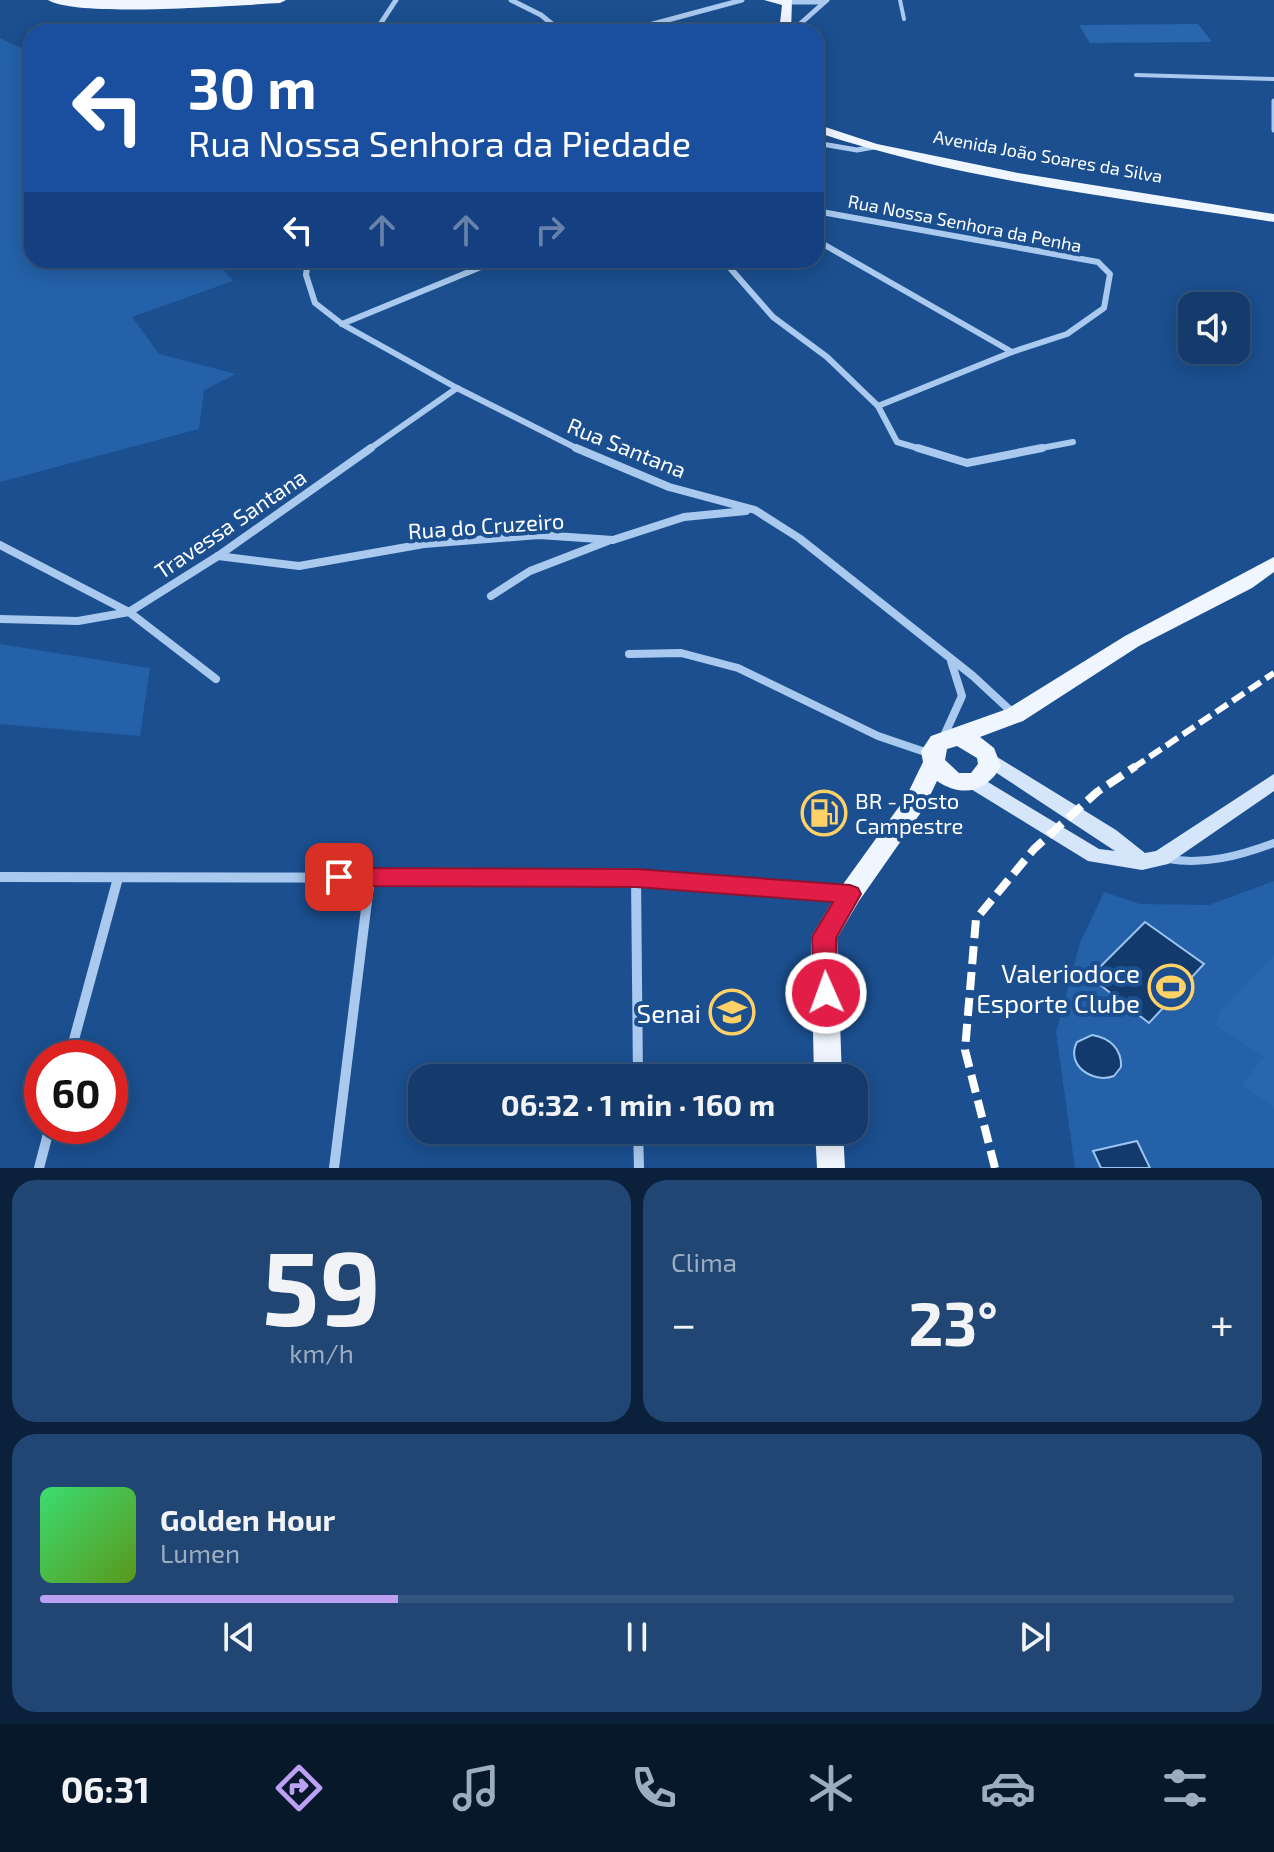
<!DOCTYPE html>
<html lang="pt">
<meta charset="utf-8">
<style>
:root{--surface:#143b6b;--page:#214673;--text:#f1f3f6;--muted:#9dadc1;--line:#33557e;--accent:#bca0f2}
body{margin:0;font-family:"Exo 2",sans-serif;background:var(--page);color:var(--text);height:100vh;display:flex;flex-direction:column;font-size:30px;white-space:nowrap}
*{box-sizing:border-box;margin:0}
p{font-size:26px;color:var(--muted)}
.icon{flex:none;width:44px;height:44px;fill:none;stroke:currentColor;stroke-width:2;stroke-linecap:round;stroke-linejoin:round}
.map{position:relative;height:1168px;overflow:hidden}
.sheet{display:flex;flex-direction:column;gap:12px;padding:12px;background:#0b203b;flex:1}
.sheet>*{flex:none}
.hud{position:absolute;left:24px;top:24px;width:800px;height:244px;border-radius:24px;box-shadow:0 4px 20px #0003,0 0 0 2px var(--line);background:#1a4fa0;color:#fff;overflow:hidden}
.buttons{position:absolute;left:1178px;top:292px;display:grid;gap:16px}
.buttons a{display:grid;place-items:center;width:72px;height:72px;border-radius:16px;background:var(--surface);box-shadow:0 4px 20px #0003,0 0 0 2px var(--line);font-size:40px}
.speed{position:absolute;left:24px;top:1040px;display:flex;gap:16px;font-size:40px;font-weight:700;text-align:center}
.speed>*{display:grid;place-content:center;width:104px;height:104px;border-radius:50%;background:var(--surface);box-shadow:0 4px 20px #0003,0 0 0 2px var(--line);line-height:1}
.speed .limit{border:12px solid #d22;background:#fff;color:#111}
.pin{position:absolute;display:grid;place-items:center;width:68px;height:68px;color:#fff;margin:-34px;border-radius:16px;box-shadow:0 4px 12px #0006}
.me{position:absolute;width:88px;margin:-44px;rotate:358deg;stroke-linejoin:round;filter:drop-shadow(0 0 6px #0008)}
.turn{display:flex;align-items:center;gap:28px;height:168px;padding:0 32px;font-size:36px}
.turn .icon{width:104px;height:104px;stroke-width:2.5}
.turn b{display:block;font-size:56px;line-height:68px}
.lanes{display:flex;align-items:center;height:76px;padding:0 32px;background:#0003;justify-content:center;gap:40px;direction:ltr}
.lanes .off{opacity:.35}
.big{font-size:60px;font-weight:700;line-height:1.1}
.sheet .card{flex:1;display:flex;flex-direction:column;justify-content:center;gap:12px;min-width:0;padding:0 28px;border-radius:24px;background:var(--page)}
.sheet .dial{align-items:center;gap:0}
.dial b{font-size:104px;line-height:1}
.song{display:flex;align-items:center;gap:24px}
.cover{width:96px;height:96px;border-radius:12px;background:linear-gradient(135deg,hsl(140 70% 55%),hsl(90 70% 35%))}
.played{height:8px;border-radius:4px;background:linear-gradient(90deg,var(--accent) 30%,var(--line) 30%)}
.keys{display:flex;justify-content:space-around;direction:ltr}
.heat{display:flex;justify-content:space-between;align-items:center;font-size:44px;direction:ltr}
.sheet .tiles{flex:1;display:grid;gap:12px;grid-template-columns:1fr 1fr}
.card:last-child{grid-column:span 2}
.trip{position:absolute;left:408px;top:1064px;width:460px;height:80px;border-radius:24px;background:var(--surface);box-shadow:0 4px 20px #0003,0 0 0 2px var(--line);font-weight:700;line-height:80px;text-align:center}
.tabs{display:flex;height:128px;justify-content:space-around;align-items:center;background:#08182b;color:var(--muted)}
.tabs .icon{width:56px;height:56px}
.tabs .current{color:var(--accent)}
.tabs b{font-size:36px;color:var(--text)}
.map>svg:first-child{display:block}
.green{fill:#2461a8}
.water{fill:#123a6d;stroke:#9cc4f0;stroke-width:2}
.building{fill:#2a66ad}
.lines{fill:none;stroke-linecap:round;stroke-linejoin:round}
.lane-far1{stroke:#a9c9ee;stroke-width:4}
.lane{stroke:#a9c9ee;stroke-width:8}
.street-far3{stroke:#a9c9ee;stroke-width:5}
.street-far2{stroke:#a9c9ee;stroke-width:6}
.street-far1{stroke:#a9c9ee;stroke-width:8}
.street{stroke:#a9c9ee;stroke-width:10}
.secondary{fill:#d6e6fa;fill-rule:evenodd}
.primary{fill:#f0f6ff;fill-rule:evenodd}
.rail-far1{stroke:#fff;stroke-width:6;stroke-dasharray:14 6;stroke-linecap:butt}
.rail{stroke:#fff;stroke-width:8;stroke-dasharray:18 8;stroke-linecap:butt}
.route{fill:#e11d48;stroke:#92132f;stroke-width:2}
.labels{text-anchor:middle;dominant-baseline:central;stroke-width:8;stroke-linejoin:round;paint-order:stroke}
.far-street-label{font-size:18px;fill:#fff;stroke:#1b4f8f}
.street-label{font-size:22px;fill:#fff;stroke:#1b4f8f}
.poi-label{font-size:22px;fill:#fff;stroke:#1b4f8f;text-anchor:start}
.near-poi-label{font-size:26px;fill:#fff;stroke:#1b4f8f;text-anchor:end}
</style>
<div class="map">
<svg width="1274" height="1168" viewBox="0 0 1274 1168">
<rect width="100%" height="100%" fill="#1b4f8f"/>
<g class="green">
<polygon points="0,38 32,53 32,260 128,260 127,263 139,260 214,260 233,281 132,317 159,354 236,374 204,390 199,429 0,482"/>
<polygon points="0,644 150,668 140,736 0,724"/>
<polygon points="1274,881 1274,1168 1075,1168 1056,1032 1080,943 1104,892 1140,904 1209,905"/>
</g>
<g class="water">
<polygon points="1145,922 1204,964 1149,1023 1090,977"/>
<path d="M1092 1035C1110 1038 1122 1049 1121 1067L1114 1076C1093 1084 1065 1065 1077 1042Z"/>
<polygon points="1137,1141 1150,1168 1101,1168 1093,1151"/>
</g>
<g class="building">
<polygon points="1198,24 1212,42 1090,43 1079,25"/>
<polygon points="1274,955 1274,1108 1242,1084 1264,1057 1215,1024 1221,1011"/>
</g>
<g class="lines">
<g class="lane-far1">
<polyline points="900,0 904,19"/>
<polyline points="1136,75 1274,79"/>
</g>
<path class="lane" d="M1168 859C1205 865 1239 856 1274 843"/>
<g class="street-far3">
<polyline points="511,0 541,15 562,32"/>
<polyline points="788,2 823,2"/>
<polyline points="375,32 396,0"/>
<polyline points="623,32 742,0"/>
<polyline points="791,32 827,0"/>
<polyline points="1274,101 1274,130"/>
<polyline points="816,143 857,150 874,147"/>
</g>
<g class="street-far2">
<polyline points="816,211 1098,262 1110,274 1104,308 1067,334 1012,352 878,406"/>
<polyline points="816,240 1012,352"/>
<polyline points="308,260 306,275 315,303 342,324 457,388 580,450"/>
<polyline points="723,260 773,317 827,357 878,406 897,442 924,450"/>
<polyline points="342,324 498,260"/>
<polyline points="368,450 457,388"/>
<polyline points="1031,450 1073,442"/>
</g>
<g class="street-far1">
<polyline points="576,448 669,487 755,510 799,538 973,676 1014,714"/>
<polyline points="918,448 967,463 1042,448"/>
<polyline points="0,545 129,612 216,679"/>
<polyline points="218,556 299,566 424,544 539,535 613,540 684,517 746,511"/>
<polyline points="491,596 530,571 608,541"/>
<polyline points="0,619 78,621 129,612 218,556 371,448"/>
<polyline points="629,654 681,653 738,668 878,736 931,754"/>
<polyline points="943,738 962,696 951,661"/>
</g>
<g class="street">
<polyline points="0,877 636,878 845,894"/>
<polyline points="636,878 638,1078"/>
<polyline points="69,1058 118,878"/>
<polyline points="638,1130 639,1168"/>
<polyline points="39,1168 50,1126"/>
<polyline points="334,1168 370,877"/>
</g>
<polygon class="secondary" points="989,752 1116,830 1145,853 1156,851 1274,774 1274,791 1168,864 1142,870 1088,861 966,786 963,781 966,776 972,774 978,776 1099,849 1115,851 983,764 980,759 983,754"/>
<g class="primary">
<path d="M48 0H286L280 3C239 5 76 18 48 0Z"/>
<polygon points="764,0 792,0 791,32 779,32 782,5"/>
<path d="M816 124 877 144 1018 173 1274 214V222C1121 198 963 181 816 132Z"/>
<path d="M1274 557V572L1252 588 1139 646 1023 721 980 737 994 748 1001 766C987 792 962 798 937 781L924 808 859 901 837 938 842 1078H814L811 937 841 887 906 797 923 762 921 751 931 736 1007 709 1125 636ZM957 746 977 758 978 764 971 773H959L945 760 947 749Z"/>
<polygon points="815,1130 843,1130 845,1168 817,1168"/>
</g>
<polyline class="rail-far1" points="1133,768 1274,673"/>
<polyline class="rail" points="995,1168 965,1050 976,919 1034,849 1097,792 1136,766"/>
</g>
<polygon class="route" points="339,868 636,869 850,885 858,888 861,894 836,938 837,993 834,1001 826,1004 817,1001 814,993 812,937 833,902 636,887 339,886 331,883 328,877 331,871"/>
<defs>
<g id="fuel-ring" transform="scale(2.3)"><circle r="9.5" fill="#1b4f8f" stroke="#ffd166" stroke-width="1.5"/><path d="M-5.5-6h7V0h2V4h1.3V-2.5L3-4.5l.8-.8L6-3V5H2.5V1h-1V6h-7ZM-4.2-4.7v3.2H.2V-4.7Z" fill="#ffd166"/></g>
<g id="stadium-ring" transform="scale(2.3)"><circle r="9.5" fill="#1b4f8f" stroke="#ffd166" stroke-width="1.5"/><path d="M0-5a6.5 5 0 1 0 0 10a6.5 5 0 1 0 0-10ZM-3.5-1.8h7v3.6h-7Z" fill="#ffd166"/></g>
<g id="school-ring" transform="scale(2.3)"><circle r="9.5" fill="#1b4f8f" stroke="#ffd166" stroke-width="1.5"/><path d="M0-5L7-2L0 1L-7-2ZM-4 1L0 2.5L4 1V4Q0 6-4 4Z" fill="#ffd166"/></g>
</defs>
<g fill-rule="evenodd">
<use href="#fuel-ring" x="824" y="813"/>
<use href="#stadium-ring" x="1171" y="987"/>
<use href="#school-ring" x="732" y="1012"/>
</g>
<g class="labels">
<g class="far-street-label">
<text transform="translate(1048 156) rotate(10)">Avenida João Soares da Silva</text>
<text transform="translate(965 223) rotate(11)">Rua Nossa Senhora da Penha</text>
</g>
<g class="street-label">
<text transform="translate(627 447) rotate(22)">Rua Santana</text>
<text transform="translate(230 523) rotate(-34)">Travessa Santana</text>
<text transform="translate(486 525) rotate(-4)">Rua do Cruzeiro</text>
</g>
<g class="poi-label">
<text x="855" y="800">BR - Posto<tspan x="855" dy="25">Campestre</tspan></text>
</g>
<g class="near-poi-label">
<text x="1140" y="972">Valeriodoce<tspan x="1140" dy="30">Esporte Clube</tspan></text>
<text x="701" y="1012">Senai</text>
</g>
</g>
</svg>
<div class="buttons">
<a><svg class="icon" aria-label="sound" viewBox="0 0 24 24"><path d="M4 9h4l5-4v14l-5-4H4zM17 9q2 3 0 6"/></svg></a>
</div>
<div class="speed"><div class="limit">60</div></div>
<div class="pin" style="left:339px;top:877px;background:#d93025"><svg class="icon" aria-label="arrive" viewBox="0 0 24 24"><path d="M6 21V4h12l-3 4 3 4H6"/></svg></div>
<svg class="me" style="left:826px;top:993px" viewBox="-20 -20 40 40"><circle r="17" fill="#e11d48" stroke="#fff" stroke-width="3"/><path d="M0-11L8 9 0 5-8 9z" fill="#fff"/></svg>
<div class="trip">06:32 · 1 min · 160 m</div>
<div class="hud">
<div class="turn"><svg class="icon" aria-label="left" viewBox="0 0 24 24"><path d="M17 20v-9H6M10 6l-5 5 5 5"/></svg><div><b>30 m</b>Rua Nossa Senhora da Piedade</div></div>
<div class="lanes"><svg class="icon" aria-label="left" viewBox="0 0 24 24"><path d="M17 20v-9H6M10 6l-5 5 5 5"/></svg><svg class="icon off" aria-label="ahead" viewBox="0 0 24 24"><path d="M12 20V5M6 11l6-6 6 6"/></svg><svg class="icon off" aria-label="ahead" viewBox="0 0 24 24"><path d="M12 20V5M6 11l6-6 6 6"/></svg><svg class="icon off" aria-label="right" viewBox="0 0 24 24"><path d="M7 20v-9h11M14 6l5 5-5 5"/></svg></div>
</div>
</div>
<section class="sheet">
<div class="tiles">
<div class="card dial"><b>59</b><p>km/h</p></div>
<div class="card"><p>Clima</p>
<div class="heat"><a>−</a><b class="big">23°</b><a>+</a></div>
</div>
<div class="card">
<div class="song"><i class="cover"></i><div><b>Golden Hour</b><p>Lumen</p></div></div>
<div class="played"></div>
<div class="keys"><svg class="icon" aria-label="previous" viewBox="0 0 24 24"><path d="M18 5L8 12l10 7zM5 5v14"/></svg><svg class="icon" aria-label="pause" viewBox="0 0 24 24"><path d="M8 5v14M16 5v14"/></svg><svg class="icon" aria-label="next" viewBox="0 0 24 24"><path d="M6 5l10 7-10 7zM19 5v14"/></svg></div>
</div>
</div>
</section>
<nav class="tabs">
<b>06:31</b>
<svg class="icon current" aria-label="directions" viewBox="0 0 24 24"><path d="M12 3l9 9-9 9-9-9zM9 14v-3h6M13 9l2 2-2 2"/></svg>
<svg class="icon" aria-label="music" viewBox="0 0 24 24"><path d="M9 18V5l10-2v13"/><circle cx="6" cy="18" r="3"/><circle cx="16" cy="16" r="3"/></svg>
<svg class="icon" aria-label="phone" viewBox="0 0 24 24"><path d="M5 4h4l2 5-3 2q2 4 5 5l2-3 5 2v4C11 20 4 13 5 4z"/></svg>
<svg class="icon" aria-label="climate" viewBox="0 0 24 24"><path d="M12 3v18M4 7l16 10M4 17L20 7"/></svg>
<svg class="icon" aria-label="car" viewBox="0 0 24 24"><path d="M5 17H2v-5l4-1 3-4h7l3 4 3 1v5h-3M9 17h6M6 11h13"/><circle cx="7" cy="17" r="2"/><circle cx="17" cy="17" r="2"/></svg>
<svg class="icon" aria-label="filters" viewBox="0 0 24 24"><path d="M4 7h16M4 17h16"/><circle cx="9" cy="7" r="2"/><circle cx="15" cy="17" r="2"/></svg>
</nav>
